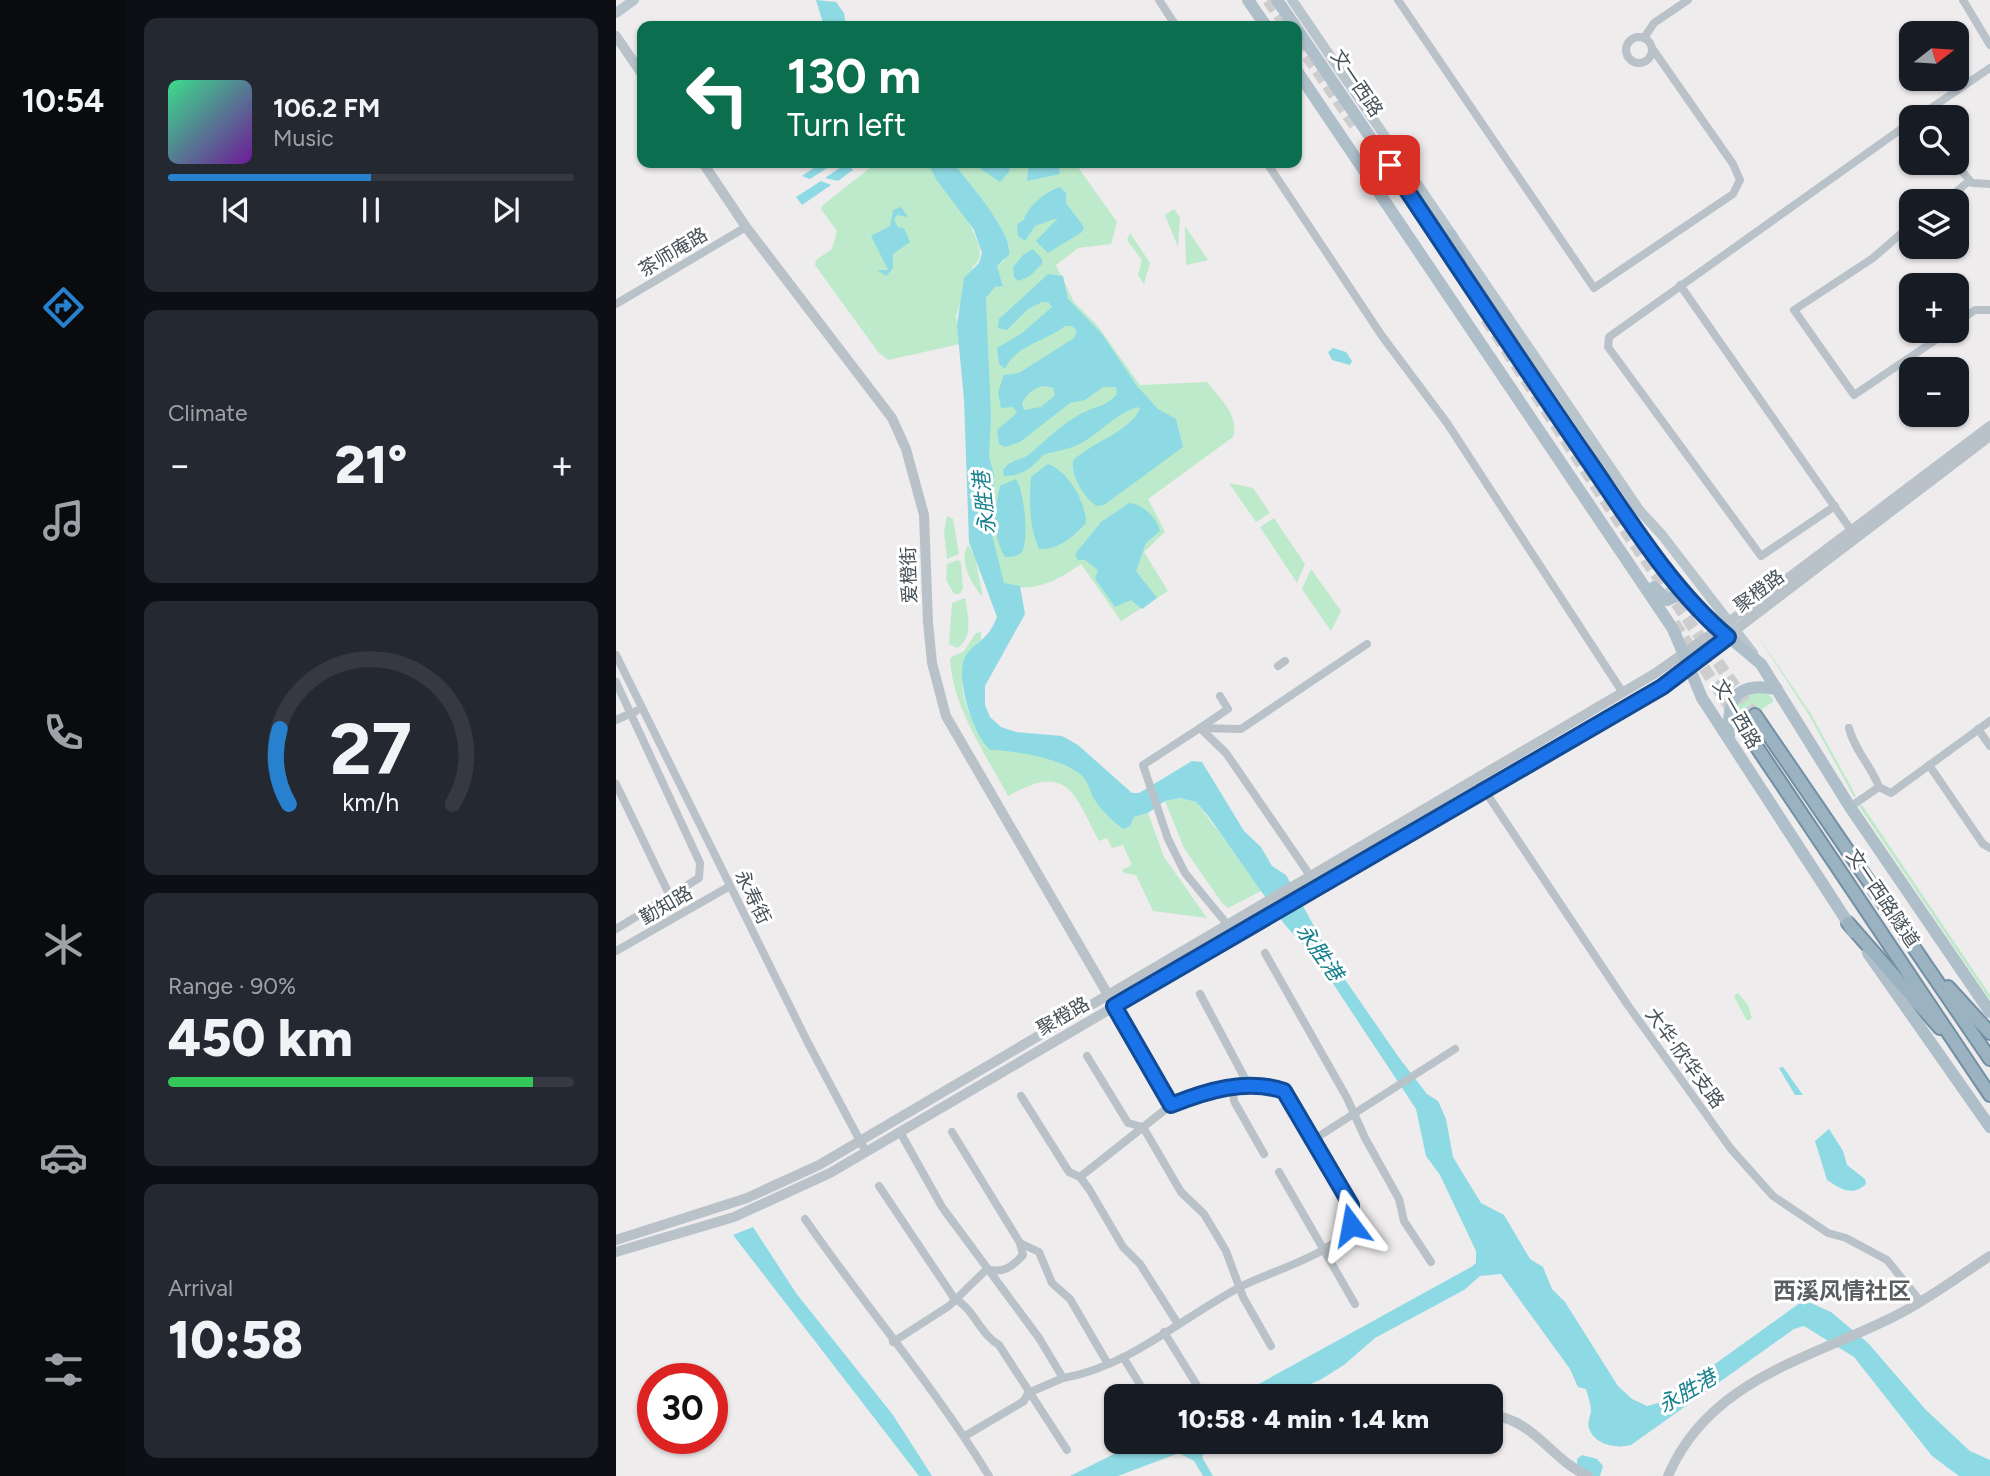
<!DOCTYPE html>
<meta charset="utf-8">
<style>
:root{--surface:#171b24;--page:#242831;--text:#f1f3f6;--muted:#9ea1a6;--line:#363941;--accent:#2781cf}
body{margin:0;font-family:Figtree,"Noto Sans SC",sans-serif;background:var(--page);color:var(--text);height:100vh;display:flex;flex-direction:column;font-size:26px;white-space:nowrap}
*{box-sizing:border-box;margin:0}
p{font-size:23px;color:var(--muted)}
.icon{flex:none;width:38px;height:38px;fill:none;stroke:currentColor;stroke-width:2;stroke-linecap:round;stroke-linejoin:round}
.map{position:relative;flex:1;overflow:hidden}
.panel{display:flex;flex-direction:column;gap:18px;padding:18px;background:#0d0f14;width:490px}
.panel>*{flex:none}
.top-card{position:absolute;left:21px;top:21px;width:665px;height:147px;border-radius:14px;box-shadow:0 2px 5px #0004;background:#0b6e4f;color:#fff;overflow:hidden}
.needle{width:46px;rotate:73deg}
.controls{position:absolute;left:1283px;top:21px;display:grid;gap:14px}
.controls a{display:grid;place-items:center;width:70px;height:70px;border-radius:14px;background:var(--surface);box-shadow:0 2px 5px #0004;font-size:35px}
.speed{position:absolute;left:21px;top:1363px;display:flex;gap:14px;font-size:35px;font-weight:700;text-align:center}
.speed>*{display:grid;place-content:center;width:91px;height:91px;border-radius:50%;background:var(--surface);box-shadow:0 2px 5px #0004;line-height:1}
.speed .limit{border:10px solid #d22;background:#fff;color:#111}
.pin{position:absolute;display:grid;place-items:center;width:60px;height:60px;color:#fff;margin:-30px;border-radius:14px;box-shadow:0 4px 10px #0006}
.me{position:absolute;width:77px;margin:-38px;rotate:347deg;stroke-linejoin:round;filter:drop-shadow(0 0 5px #0008)}
.turn{display:flex;align-items:center;gap:24px;height:147px;padding:0 35px;font-size:32px}
.turn .icon{width:91px;height:91px;stroke-width:2.5}
.turn b{display:block;font-size:49px;line-height:60px}
.big{font-size:52px;font-weight:800;line-height:1.1}
.panel .tile{flex:1;display:flex;flex-direction:column;justify-content:center;gap:10px;min-width:0;padding:0 24px;border-radius:14px;background:var(--page)}
.panel .dial{align-items:center;gap:0}
.dial svg{height:182px;overflow:visible;fill:none;stroke:var(--line);stroke-width:7;stroke-linecap:round;text-anchor:middle}
.dial text{fill:var(--text);stroke:none}
.song{display:flex;align-items:center;gap:21px}
.cover{width:84px;height:84px;border-radius:10px;background:linear-gradient(135deg,hsl(150 70% 55%),hsl(280 70% 35%))}
.played{height:7px;border-radius:4px;background:linear-gradient(90deg,var(--accent) 50%,var(--line) 50%)}
.keys{display:flex;justify-content:space-around;direction:ltr}
.heat{display:flex;justify-content:space-between;align-items:center;font-size:38px;direction:ltr}
.charge{height:10px;border-radius:5px;background:linear-gradient(90deg,#34c759 90%,var(--line) 0)}
.trip{position:absolute;left:488px;top:1384px;width:399px;height:70px;border-radius:14px;background:var(--surface);box-shadow:0 2px 5px #0004;font-weight:800;line-height:70px;text-align:center}
main{display:flex;flex:1;min-height:0}
.tab-bar{display:flex;flex-direction:column;width:126px;justify-content:space-around;align-items:center;background:#090b0e;color:var(--muted)}
.tab-bar .icon{width:49px;height:49px}
.tab-bar .active{color:var(--accent)}
.tab-bar b{font-size:32px;color:var(--text)}
.map>svg:first-child{display:block}
.green{fill:#bdeaca}
.water{fill:#8edae4;fill-rule:evenodd}
.lines{fill:none;stroke-linecap:round;stroke-linejoin:round}
.trunk-tunnel{stroke:#cdcdcf;stroke-width:12;stroke-dasharray:12 6;stroke-linecap:butt}
.trunk-casing{stroke:#738fa4;stroke-width:16}
.minor{stroke:#b9c2c8;stroke-width:8}
.tertiary{stroke:#b9c2c8;stroke-width:10}
.secondary{stroke:#b9c5cd;stroke-width:10}
.primary{stroke:#aebfca;stroke-width:12}
.trunk{stroke:#9bb2c1;stroke-width:12}
.route-casing{stroke:#114b97;stroke-width:18}
.route{stroke:#1a73e8;stroke-width:12}
.labels{text-anchor:middle;dominant-baseline:central;stroke-width:6;stroke-linejoin:round;paint-order:stroke}
.street-label{font-size:19px;fill:#465158;stroke:#fff}
.water-label{font-size:21px;font-style:italic;fill:#16808d;stroke:#fff}
.quarter-label{font-size:23px;font-weight:bold;fill:#5a5e61;stroke:#fff}
</style>
<main>
<nav class="tab-bar">
<b>10:54</b>
<svg class="icon active" aria-label="directions" viewBox="0 0 24 24"><path d="M12 3l9 9-9 9-9-9zM9 14v-3h6M13 9l2 2-2 2"/></svg>
<svg class="icon" aria-label="music" viewBox="0 0 24 24"><path d="M9 18V5l10-2v13"/><circle cx="6" cy="18" r="3"/><circle cx="16" cy="16" r="3"/></svg>
<svg class="icon" aria-label="phone" viewBox="0 0 24 24"><path d="M5 4h4l2 5-3 2q2 4 5 5l2-3 5 2v4C11 20 4 13 5 4z"/></svg>
<svg class="icon" aria-label="climate" viewBox="0 0 24 24"><path d="M12 3v18M4 7l16 10M4 17L20 7"/></svg>
<svg class="icon" aria-label="car" viewBox="0 0 24 24"><path d="M5 17H2v-5l4-1 3-4h7l3 4 3 1v5h-3M9 17h6M6 11h13"/><circle cx="7" cy="17" r="2"/><circle cx="17" cy="17" r="2"/></svg>
<svg class="icon" aria-label="filters" viewBox="0 0 24 24"><path d="M4 7h16M4 17h16"/><circle cx="9" cy="7" r="2"/><circle cx="15" cy="17" r="2"/></svg>
</nav>
<section class="panel">
<div class="tile">
<div class="song"><i class="cover"></i><div><b>106.2 FM</b><p>Music</p></div></div>
<div class="played"></div>
<div class="keys"><svg class="icon" aria-label="previous" viewBox="0 0 24 24"><path d="M18 5L8 12l10 7zM5 5v14"/></svg><svg class="icon" aria-label="pause" viewBox="0 0 24 24"><path d="M8 5v14M16 5v14"/></svg><svg class="icon" aria-label="next" viewBox="0 0 24 24"><path d="M6 5l10 7-10 7zM19 5v14"/></svg></div>
</div>
<div class="tile"><p>Climate</p>
<div class="heat"><a>−</a><b class="big">21°</b><a>+</a></div>
</div>
<div class="tile dial"><svg viewBox="0 0 100 80">
<path d="M14 69A42 42 0 1 1 86 69"/>
<path d="M14 69A42 42 0 0 1 10 36" stroke="#2781cf"/>
<text x="50" y="56" font-size="32" font-weight="700">27</text>
<text x="50" y="72" font-size="11">km/h</text>
</svg></div>
<div class="tile"><p>Range · 90%</p><b class="big">450 km</b><div class="charge"></div></div>
<div class="tile"><p>Arrival</p><b class="big">10:58</b></div>
</section>
<div class="map">
<svg width="1374" height="1476" viewBox="0 0 1374 1476">
<rect width="100%" height="100%" fill="#efeced"/>
<g class="green">
<path d="M260 163H312C323 185 384 250 357 266L340 316 344 344 272 360 262 352 199 265 200 260 216 249 221 231 205 209 207 205Z"/>
<path d="M336 163H459L501 222 495 244 462 248 440 265 458 302 481 325 524 385 591 382C603 398 624 415 617 437L532 499 549 532 528 552 552 591 505 621 465 564C440 581 417 595 387 583 370 553 375 511 377 478 378 470 373 461 373 452 374 401 371 349 370 298L379 287 387 285 381 266 388 261 394 247 381 220Z"/>
<polygon points="558,209 564,218 562,247 549,215"/>
<polygon points="569,226 592,260 593,260 570,265"/>
<polygon points="514,233 534,263 528,284 522,275 526,260 511,240"/>
<polygon points="613,483 637,488 654,513 640,522"/>
<polygon points="331,516 337,519 343,554 331,559 328,532"/>
<polygon points="658,518 689,564 681,583 644,527"/>
<path d="M352 545 359 557 367 597C356 586 342 560 352 545Z"/>
<polygon points="342,560 345,562 347,588 344,594 338,594 330,580 331,564"/>
<polygon points="695,569 725,611 715,631 686,589"/>
<path d="M349 598C352 614 358 638 341 648L333 644 336 603Z"/>
<polygon points="1136,627 1195,714 1240,796 1238,797 1193,715"/>
<path d="M365 632V639C331 675 349 708 370 747 378 752 382 748 391 749 412 753 447 759 464 773 484 791 479 822 514 826L518 817 532 813 548 857 591 918 537 911 520 875 508 873 506 870 516 865 507 845 496 848 491 838 483 841C457 792 452 762 392 796 370 754 336 707 334 658L348 651 360 633Z"/>
<polygon points="1133,690 1152,693 1158,701 1119,727 1116,707"/>
<polygon points="564,798 580,802 647,890 612,908 606,903 568,848 549,801"/>
<polygon points="1246,805 1374,995 1374,1000 1243,806"/>
<polygon points="1122,993 1132,1005 1136,1018 1131,1021 1118,996"/>
</g>
<g class="water">
<polygon points="200,0 220,2 228,13 230,26 208,26"/>
<polygon points="205,163 219,163 194,179 186,176"/>
<polygon points="231,163 237,170 222,181 209,178"/>
<path d="M312 163H336L343 170C356 187 398 235 393 255L381 266 387 286 379 287 370 298 375 417 373 456 378 475 376 535 388 583 404 586 409 614 369 686V705L374 717 385 727 400 732 446 736 462 745 516 793H523L576 761 586 762 628 831 645 847 656 866 670 875 721 968 784 1059 811 1094 822 1101 830 1119 837 1157 865 1203 888 1215 914 1259 927 1267 936 1289 949 1302 1002 1386 1016 1399 1031 1406 1046 1402 1188 1300 1215 1312 1252 1343 1310 1410 1354 1451 1374 1460V1476H1343L1316 1456 1238 1357 1188 1326 1178 1329 1015 1445C1001 1449 978 1445 973 1428 971 1423 974 1417 975 1411 975 1404 972 1396 970 1389L962 1387 954 1369 885 1274 864 1276 848 1290 759 1338 728 1365 704 1380 666 1396H621L855 1267 860 1263V1251L824 1175 810 1156 800 1109 702 961 669 925 593 817 580 802 564 798 549 801 532 813 518 817 514 826 508 829C497 822 484 810 477 797 474 791 473 784 468 778 452 759 397 750 374 750 358 737 336 673 351 654 364 638 372 640 381 617L353 542 348 400 341 325 348 278 363 263 366 253 358 230 320 179Z"/>
<polygon points="356,163 398,163 396,167 392,165 394,171 384,182"/>
<polygon points="413,163 442,163 444,174 411,181"/>
<polygon points="205,181 215,185 186,205 180,197"/>
<path d="M444 187 450 193V203L468 227 466 232 432 253 420 241 442 218 419 226 409 241 402 236 401 224 408 220C411 207 430 191 444 187Z"/>
<polygon points="285,207 292,217 281,215 278,220 282,227 288,228 294,242 277,254 277,268 270,276 261,270 272,270 255,236 274,226 277,210"/>
<polygon points="417,249 426,259 426,264 414,276 402,281 398,277 397,267 407,255"/>
<path d="M432 274 447 276 452 299 486 334 521 386 542 409 560 419 567 447 488 505 481 506C468 498 455 476 457 461 475 442 511 434 524 409L521 407C499 415 488 429 469 441 455 450 442 450 427 455 416 468 406 476 388 476L387 470C394 459 406 461 415 453 432 438 451 419 473 410 486 405 491 405 501 394L500 387H487L469 400 454 403 404 442 389 447 383 444 381 430 401 413 397 407 385 408 382 392 388 375 403 373 458 338 461 331 456 326H449C431 341 399 345 389 369L383 364 381 348 406 333 436 307 432 302H426L412 309 391 330 382 328 383 319ZM430 386 437 388 439 395 425 407 408 410 406 403C412 393 418 387 430 386Z"/>
<polygon points="717,348 730,352 736,361 734,365 716,360 712,352"/>
<path d="M432 464C452 471 470 502 470 523 458 536 441 551 423 549 413 526 413 502 415 477Z"/>
<path d="M400 479C408 490 414 542 405 553 401 557 394 557 389 557 376 537 378 509 384 486Z"/>
<path d="M513 503C526 503 542 519 544 531L530 543 520 571 541 598 526 609 515 600 499 607 479 579 482 570 469 560H462L459 554 485 522Z"/>
<polygon points="1167,1067 1187,1095 1179,1095 1163,1068"/>
<path d="M1213 1129 1227 1151 1231 1165 1249 1179 1250 1184C1236 1197 1225 1189 1211 1180L1199 1141Z"/>
<polygon points="137,1227 180,1293 277,1415 316,1476 303,1476 117,1235"/>
<polygon points="534,1442 594,1442 586,1457 597,1476 587,1476 578,1461 563,1453 502,1476 454,1476 512,1447"/>
<polygon points="966,1455 981,1459 987,1466 984,1476 962,1476 961,1459"/>
</g>
<g class="lines">
<g class="trunk-tunnel">
<polyline points="652,0 670,26"/>
<polyline points="681,41 742,130"/>
<polyline points="870,319 1008,529 1139,715"/>
<polyline points="1058,623 1126,725"/>
</g>
<g class="trunk-casing">
<g id="trunk">
<polyline points="1139,715 1374,1059"/>
<polyline points="1126,725 1374,1095"/>
<polyline points="1232,923 1324,1028"/>
<polyline points="1332,987 1374,1033"/>
</g>
</g>
<g class="minor">
<polyline points="543,0 560,26"/>
<polyline points="782,0 978,288 1117,194 1124,180 1117,164 1036,48"/>
<polyline points="1347,0 1374,45"/>
<circle cx="1023" cy="50" r="13"/>
<polyline points="1028,38 1038,23 1072,0"/>
<polyline points="1302,117 1374,68"/>
<polyline points="651,163 766,336 831,423 1007,693"/>
<polyline points="1339,163 1356,183 1374,184"/>
<polyline points="1329,201 1353,181"/>
<polyline points="1295,225 1257,258 1178,310 1238,395 1333,331"/>
<polyline points="1064,285 1237,533"/>
<polyline points="0,304 130,227"/>
<polyline points="1340,323 1359,310 1374,310"/>
<polyline points="1219,506 1145,556 992,347 993,337 1295,122"/>
<polyline points="0,655 192,1043 250,1152"/>
<polyline points="662,666 669,661"/>
<polyline points="0,682 84,863 83,878 54,896 0,784"/>
<polyline points="604,696 612,709 584,728 610,753 702,887"/>
<polyline points="0,720 20,711"/>
<path d="M1233 728C1238 750 1255 765 1263 787L1234 807"/>
<polyline points="1362,729 1374,746"/>
<polyline points="1313,765 1367,844 1374,848"/>
<polyline points="861,779 1011,1004 1115,1149 1157,1196 1212,1233 1230,1238 1271,1260 1305,1302"/>
<polyline points="1263,787 1275,793 1374,721"/>
<polyline points="0,929 54,896"/>
<polyline points="620,935 569,873 552,839 527,765 584,728 625,729 751,644"/>
<polyline points="0,951 114,886"/>
<polyline points="649,953 731,1098 749,1138 783,1199 788,1221 815,1262"/>
<polyline points="584,994 633,1086"/>
<path d="M498 1006 555 1105C590 1092 630 1078 668 1091L697 1140"/>
<polyline points="471,1056 512,1123 527,1127 565,1192 588,1214 610,1251 627,1297 655,1346"/>
<polyline points="616,1087 618,1101 648,1154"/>
<polyline points="405,1096 453,1172 464,1177 473,1189 507,1247 524,1264 562,1324"/>
<path d="M284 1132 326 1207 423 1338 447 1378C514 1367 569 1315 628 1285 654 1272 722 1252 734 1226 744 1205 708 1159 697 1140L839 1049"/>
<polyline points="336,1132 404,1243 423,1252 436,1283 454,1299 492,1364"/>
<polyline points="663,1172 739,1304"/>
<polyline points="464,1177 555,1105"/>
<path d="M263 1186 338 1298C358 1309 364 1334 383 1345L451 1450"/>
<path d="M189 1219C249 1306 318 1386 373 1476"/>
<polyline points="548,1332 582,1387"/>
<path d="M277 1342 333 1306 371 1269C387 1274 396 1267 407 1255L404 1243"/>
<polyline points="507,1357 531,1396"/>
<polyline points="349,1436 408,1401 412,1393 447,1378"/>
</g>
<g class="tertiary">
<polyline points="0,36 26,74"/>
<polyline points="87,163 130,227 276,418 290,449 308,515 312,622 316,663 330,716 495,1000"/>
<polyline points="0,1240 131,1198 203,1165 1038,674 1134,607 1374,426"/>
<polyline points="0,1252 118,1217 214,1173 1046,686 1374,436"/>
<path d="M875 1415C919 1420 934 1459 972 1476"/>
<path d="M1052 1476C1093 1379 1194 1359 1279 1316 1312 1300 1343 1276 1374 1256"/>
</g>
<g class="secondary">
<polyline points="676,0 1024,511 1046,535 1137,653"/>
<polyline points="0,13 18,0"/>
</g>
<g class="primary">
<polyline points="632,0 650,26"/>
<polyline points="661,0 679,26"/>
<polyline points="681,29 1015,522 1083,612 1145,664 1234,807 1374,1012"/>
<polyline points="681,71 1057,629 1086,698 1238,932"/>
<polyline points="835,235 844,260"/>
<polyline points="1038,587 1051,600 1062,595 1062,583"/>
<path d="M1113 737C1111 699 1119 681 1161 689"/>
<polyline points="1252,953 1374,1127"/>
</g>
<use href="#trunk" class="trunk"/>
</g>
<g class="lines">
<g class="route-casing">
<path id="route" d="M735 1225V1205L668 1091C631 1078 590 1091 555 1105L498 1006 1046 687 1112 637C1055 589 1013 519 970 457 904 361 839 262 774 165"/>
</g>
<use href="#route" class="route"/>
</g>
<g class="labels">
<g class="street-label">
<text transform="translate(741 83) rotate(56)">文一西路</text>
<text transform="translate(57 252) rotate(-31)">茶师庵路</text>
<text transform="translate(293 575) rotate(-92)">爱橙街</text>
<text transform="translate(1143 591) rotate(-37)">聚橙路</text>
<text transform="translate(1121 714) rotate(60)">文一西路</text>
<text transform="translate(137 897) rotate(64)">永寿街</text>
<text transform="translate(1267 898) rotate(56)">文一西路隧道</text>
<text transform="translate(50 905) rotate(-30)">勤知路</text>
<text transform="translate(447 1016) rotate(-30)">聚橙路</text>
<text transform="translate(1069 1058) rotate(54)">大华·欣华支路</text>
</g>
<g class="water-label">
<text transform="translate(368 503) rotate(-96)">永胜港</text>
<text transform="translate(704 952) rotate(55)">永胜港</text>
<text transform="translate(1071 1391) rotate(-30)">永胜港</text>
</g>
<g class="quarter-label">
<text x="1226" y="1291">西溪风情社区</text>
</g>
</g>
</svg>
<div class="controls">
<a><svg class="needle" viewBox="-14 -14 28 28"><path d="M0-13l5 13h-10z" fill="#e53935"/><path d="M0 13l5-13h-10z" fill="#9ea1a6"/></svg></a>
<a><svg class="icon" aria-label="search" viewBox="0 0 24 24"><circle cx="10" cy="10" r="6"/><path d="M15 15l6 6"/></svg></a>
<a><svg class="icon" aria-label="layers" viewBox="0 0 24 24"><path d="M12 4l9 5-9 5-9-5zM3 14l9 5 9-5"/></svg></a>
<a>+</a>
<a>−</a>
</div>
<div class="speed"><div class="limit">30</div></div>
<div class="pin" style="left:774px;top:165px;background:#d93025"><svg class="icon" aria-label="arrive" viewBox="0 0 24 24"><path d="M6 21V4h12l-3 4 3 4H6"/></svg></div>
<svg class="me" style="left:735px;top:1225px" viewBox="-20 -20 40 40"><path d="M0-17L14 15 0 8-14 15z" fill="#1a73e8" stroke="#fff" stroke-width="4"/></svg>
<div class="trip">10:58 · 4 min · 1.4 km</div>
<div class="top-card">
<div class="turn"><svg class="icon" aria-label="left" viewBox="0 0 24 24"><path d="M17 20v-9H6M10 6l-5 5 5 5"/></svg><div><b>130 m</b>Turn left</div></div>
</div>
</div>
</main>
